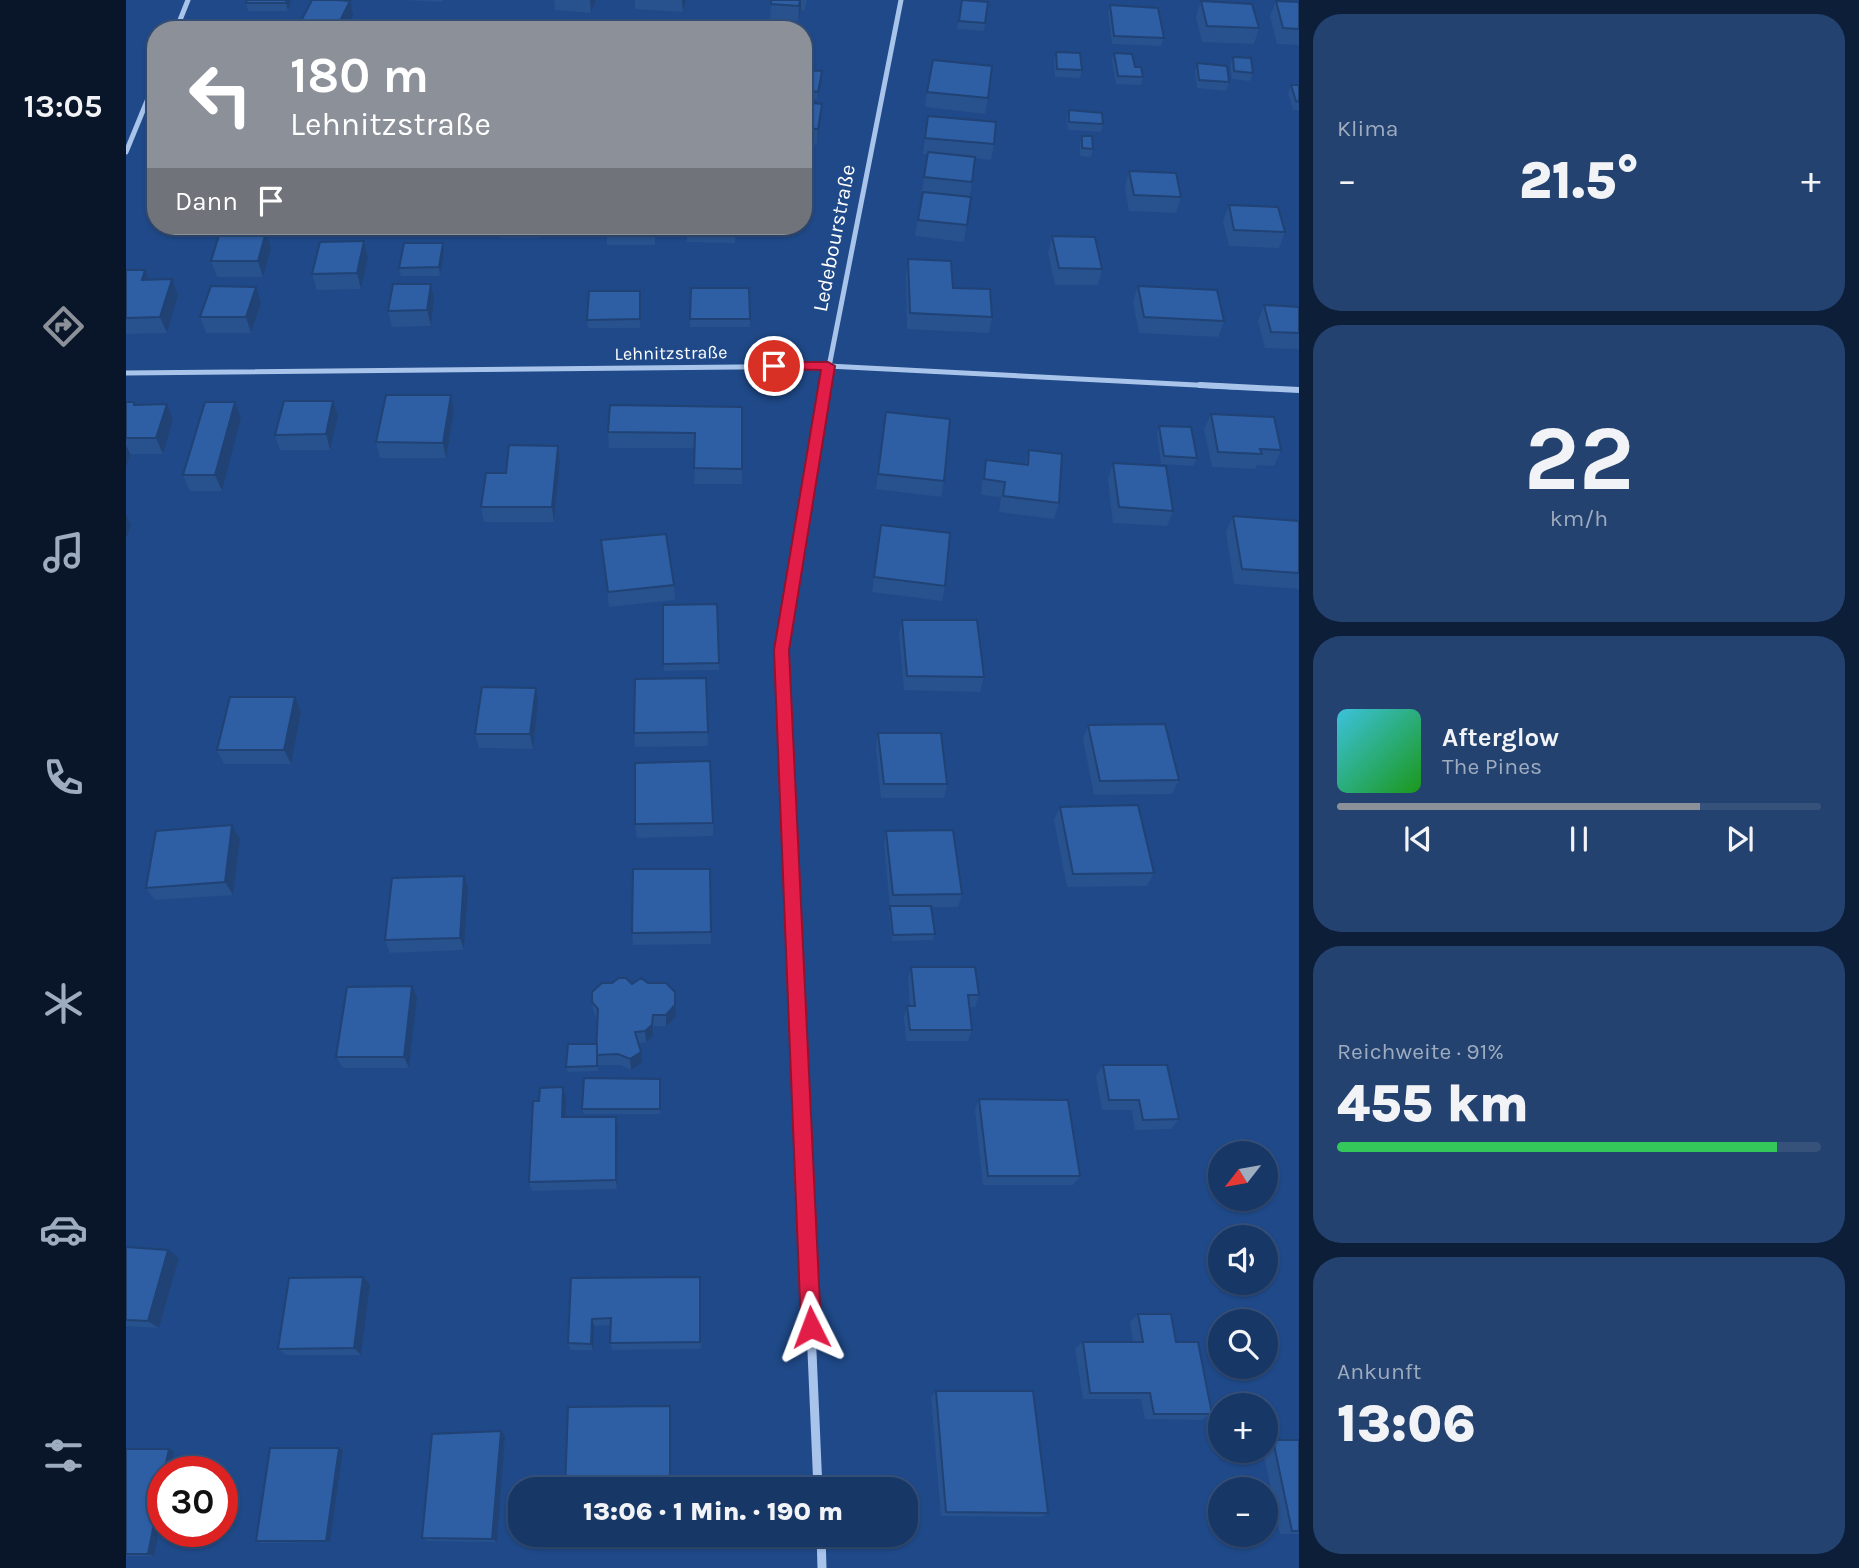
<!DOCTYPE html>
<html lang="de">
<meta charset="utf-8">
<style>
:root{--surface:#173766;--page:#24426f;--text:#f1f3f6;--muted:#9eacbf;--line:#36517a;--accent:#8c9099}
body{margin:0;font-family:Karla,sans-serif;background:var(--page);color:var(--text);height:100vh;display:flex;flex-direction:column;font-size:26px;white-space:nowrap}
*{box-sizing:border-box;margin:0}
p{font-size:23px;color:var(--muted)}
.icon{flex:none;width:38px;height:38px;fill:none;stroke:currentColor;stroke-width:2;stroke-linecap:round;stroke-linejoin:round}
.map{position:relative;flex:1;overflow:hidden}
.sheet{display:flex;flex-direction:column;gap:14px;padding:14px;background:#0d1e38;width:560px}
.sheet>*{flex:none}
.top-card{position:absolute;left:21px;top:21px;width:665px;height:214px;border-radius:28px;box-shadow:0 2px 5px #0004,0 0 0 2px var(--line);background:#8c9099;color:#fff;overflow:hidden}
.needle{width:46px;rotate:239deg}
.tools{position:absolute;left:1082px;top:1141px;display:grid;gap:14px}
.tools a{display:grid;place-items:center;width:70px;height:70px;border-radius:50%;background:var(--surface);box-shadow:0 2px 5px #0004,0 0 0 2px var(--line);font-size:35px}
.speed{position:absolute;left:21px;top:1456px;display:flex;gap:14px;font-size:35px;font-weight:700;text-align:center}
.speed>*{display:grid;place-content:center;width:91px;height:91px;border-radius:50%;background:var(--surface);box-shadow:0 2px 5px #0004,0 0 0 2px var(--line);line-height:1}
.speed .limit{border:10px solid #d22;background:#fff;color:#111}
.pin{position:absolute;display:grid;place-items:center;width:60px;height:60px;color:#fff;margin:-30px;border:4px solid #fff;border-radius:50%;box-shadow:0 2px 7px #0007}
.me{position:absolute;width:77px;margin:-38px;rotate:357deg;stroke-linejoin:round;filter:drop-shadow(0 0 5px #0008)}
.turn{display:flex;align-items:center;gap:24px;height:147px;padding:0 28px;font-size:32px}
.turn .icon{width:91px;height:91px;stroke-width:2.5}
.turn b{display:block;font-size:49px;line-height:60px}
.then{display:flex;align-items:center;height:66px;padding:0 28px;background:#0003;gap:14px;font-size:26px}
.big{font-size:52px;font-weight:800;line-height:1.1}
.sheet .widget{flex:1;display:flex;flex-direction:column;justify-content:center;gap:10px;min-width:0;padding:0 24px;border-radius:28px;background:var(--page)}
.sheet .dial{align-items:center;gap:0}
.dial b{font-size:91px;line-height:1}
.song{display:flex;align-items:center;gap:21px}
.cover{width:84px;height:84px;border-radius:10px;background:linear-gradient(135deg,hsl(190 70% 55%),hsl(120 70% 35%))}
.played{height:7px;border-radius:4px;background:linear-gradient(90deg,var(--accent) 75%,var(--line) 75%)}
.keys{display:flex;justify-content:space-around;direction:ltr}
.heat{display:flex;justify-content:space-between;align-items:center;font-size:38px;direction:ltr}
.charge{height:10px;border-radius:5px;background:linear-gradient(90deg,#34c759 91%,var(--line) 0)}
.trip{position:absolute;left:382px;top:1477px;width:410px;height:70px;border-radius:28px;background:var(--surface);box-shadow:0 2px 5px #0004,0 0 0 2px var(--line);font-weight:800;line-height:70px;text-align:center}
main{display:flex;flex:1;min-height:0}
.tabs{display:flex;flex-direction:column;width:126px;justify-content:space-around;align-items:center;background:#091629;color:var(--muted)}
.tabs .icon{width:49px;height:49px}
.tabs .selected{color:var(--accent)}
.tabs b{font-size:32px;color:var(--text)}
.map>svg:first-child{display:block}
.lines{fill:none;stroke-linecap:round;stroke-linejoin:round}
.minor-far2{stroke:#a9c4eb;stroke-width:5}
.minor-far1{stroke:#a9c4eb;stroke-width:6}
.minor{stroke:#a9c4eb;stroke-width:9}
.wall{fill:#28528e}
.shaded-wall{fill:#204274}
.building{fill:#2e5fa5;stroke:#204274;stroke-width:2}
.route{fill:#e11d48;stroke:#92132f;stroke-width:2}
.labels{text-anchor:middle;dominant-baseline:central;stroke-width:7;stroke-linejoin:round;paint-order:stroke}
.far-street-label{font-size:18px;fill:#fff;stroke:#1f4988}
.street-label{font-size:21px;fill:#fff;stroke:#1f4988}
</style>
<main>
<nav class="tabs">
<b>13:05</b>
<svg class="icon selected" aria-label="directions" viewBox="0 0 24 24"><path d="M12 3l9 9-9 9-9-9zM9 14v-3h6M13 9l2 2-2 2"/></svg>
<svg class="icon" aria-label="music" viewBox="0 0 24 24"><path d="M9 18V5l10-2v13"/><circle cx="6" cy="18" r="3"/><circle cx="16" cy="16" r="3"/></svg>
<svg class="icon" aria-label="phone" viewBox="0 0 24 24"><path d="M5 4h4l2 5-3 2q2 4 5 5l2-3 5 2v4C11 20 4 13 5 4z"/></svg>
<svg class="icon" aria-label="climate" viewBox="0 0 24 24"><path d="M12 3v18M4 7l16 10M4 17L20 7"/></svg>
<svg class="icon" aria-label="car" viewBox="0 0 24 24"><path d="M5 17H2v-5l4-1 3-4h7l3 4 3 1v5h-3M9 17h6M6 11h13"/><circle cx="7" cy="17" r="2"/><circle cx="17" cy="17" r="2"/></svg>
<svg class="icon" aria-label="filters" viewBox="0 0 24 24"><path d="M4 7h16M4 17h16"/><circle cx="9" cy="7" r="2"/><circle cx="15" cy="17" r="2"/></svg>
</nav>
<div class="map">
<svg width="1173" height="1568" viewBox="0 0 1173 1568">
<rect width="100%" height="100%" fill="#1f4988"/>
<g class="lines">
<g class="minor-far2">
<polyline points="50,30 62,0"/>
<polyline points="0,152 30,79"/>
<polyline points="0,373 702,366 1109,387"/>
<polyline points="699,387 775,0"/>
</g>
<g class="minor-far1">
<polyline points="1074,385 1173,390"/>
<polyline points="666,896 655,650 699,385"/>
</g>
<g class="minor">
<polyline points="666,894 692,1489"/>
<polyline points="695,1535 696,1568"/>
</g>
</g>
<g class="wall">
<polygon points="121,0 165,0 162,11 122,11 120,3"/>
<polygon points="278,0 317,0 316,2"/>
<polygon points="428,0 470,0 465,13 429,10"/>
<polygon points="509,0 560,0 557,12 509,9"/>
<polygon points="645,0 681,0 678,11 675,10 672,21 644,19"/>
<polygon points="836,0 862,2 858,31 831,29"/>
<polygon points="1075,1 1133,28 1128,44 1076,42 1070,17"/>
<polygon points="1150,1 1173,2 1173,45 1151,44 1144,16"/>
<polygon points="984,5 1038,38 1035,46 986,44 982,13"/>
<polygon points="227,16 221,30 177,30 175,21"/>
<polygon points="930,52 956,70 954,78 929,77 928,60"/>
<polygon points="988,53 1009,67 1017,77 1015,85 990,84 986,61"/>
<polygon points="1107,57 1127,73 1124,81 1106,79 1104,65"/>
<polygon points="1071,63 1103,82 1100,91 1071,88 1069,72"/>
<polygon points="677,70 696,80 691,100 677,98"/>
<polygon points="1165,85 1173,85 1173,110 1167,110 1162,93"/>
<polygon points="801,92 862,98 859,114 799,107"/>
<polygon points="677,102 696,104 695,120 691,145 677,144"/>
<polygon points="943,110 977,124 975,132 942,130 941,119"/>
<polygon points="802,116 868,144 865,160 849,158 838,242 789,236 802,154 797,154"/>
<polygon points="956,136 967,149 965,157 954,156 954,144"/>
<polygon points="1003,171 1055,197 1050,213 1003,211 999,187"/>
<polygon points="1103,205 1159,232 1153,248 1103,246 1097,221"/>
<polygon points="358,226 413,226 413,238 375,238 375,235 359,235"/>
<polygon points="480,226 529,226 529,245 481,245"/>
<polygon points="560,226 610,226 609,243 561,242"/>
<polygon points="140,232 145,248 137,277 91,277 85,261"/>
<polygon points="926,236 976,269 972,285 929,285 922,253"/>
<polygon points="238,241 242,257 235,289 191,290 186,274"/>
<polygon points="318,251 314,276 275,276 273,268"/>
<polygon points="782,259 827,288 866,317 863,333 781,329 780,275"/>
<polygon points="0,270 23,279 46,279 52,295 41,333 0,334"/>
<polygon points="305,284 308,300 305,326 266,327 262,311"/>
<polygon points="1012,286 1098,321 1092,337 1013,333 1007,302"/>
<polygon points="565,288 624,319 624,327 564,327"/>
<polygon points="515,299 514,328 462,328 461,320"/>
<polygon points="135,303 125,333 80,333 74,317"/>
<polygon points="1138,305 1173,307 1173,349 1139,348 1132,321"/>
<polygon points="325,395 328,411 320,458 254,458 250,442"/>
<polygon points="0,402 8,402 10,405 47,420 37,454 4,454 0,468"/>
<polygon points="109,402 115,418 96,491 64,491 57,475"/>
<polygon points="616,407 616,484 568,484 569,448 483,448 482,432"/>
<polygon points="760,412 818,481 815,497 750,489"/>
<polygon points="1085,414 1155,450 1148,466 1131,465 1129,469 1086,467 1078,429"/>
<polygon points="212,416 204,450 154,450 149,435"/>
<polygon points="1033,426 1071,458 1067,466 1035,464 1031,434"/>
<polygon points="432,446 434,461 428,522 358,522 355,507"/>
<polygon points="903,450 933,503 928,519 873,512 875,497 855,495 857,476 860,460 899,465"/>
<polygon points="987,463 1047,511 1041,526 987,523 982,479"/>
<polygon points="1107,516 1173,521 1173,589 1108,584 1100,532"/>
<polygon points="755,525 819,586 816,601 746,592"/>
<polygon points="475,540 548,585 549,600 483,607"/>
<polygon points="591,604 593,670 538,671 537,605"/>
<polygon points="776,620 858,677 854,692 778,690 773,634"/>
<polygon points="580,678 582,746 509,747 508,733"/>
<polygon points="169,697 175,712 165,764 98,764 91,750"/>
<polygon points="412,702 407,749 353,748 349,734"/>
<polygon points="962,725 1053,780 1046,794 968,795 957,739"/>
<polygon points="752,733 821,784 818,798 755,798 750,748"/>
<polygon points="934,807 1028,873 1021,886 941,887 928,820"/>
<polygon points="587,823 587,836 511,838 509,824"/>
<polygon points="106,825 114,839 107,895 29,900 20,888"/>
<polygon points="760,831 836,894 832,907 805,907 809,934 807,940 766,941 763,913 764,908 758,844"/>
<polygon points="584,869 585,944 507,945 506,933"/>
<polygon points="342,889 338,950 264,953 259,940"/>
<polygon points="785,967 853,995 849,1007 843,1007 846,1030 842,1041 780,1041 778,1017 781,1006 784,1006 782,979"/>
<polygon points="506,984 550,1004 550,1017 540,1026 528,1026 527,1036 520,1042 512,1043 516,1062 505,1070 494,1065 472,1065 472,1071 442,1072 440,1067 471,1044 471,1018 468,1014 466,1002"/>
<polygon points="291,998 283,1068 217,1068 210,1057"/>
<polygon points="977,1065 1053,1119 1045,1129 1009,1130 1006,1110 976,1110 970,1076"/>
<polygon points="534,1079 534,1114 458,1114 456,1109"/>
<polygon points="440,1098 439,1117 490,1117 492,1127 491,1189 406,1191 403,1182"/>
<polygon points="853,1099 954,1176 947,1185 857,1185 849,1110"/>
<polygon points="0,1247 53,1258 33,1328 0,1326"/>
<polygon points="574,1277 575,1349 486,1350 484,1343 485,1325 468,1326 467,1350 445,1350 442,1343 445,1278"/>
<polygon points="244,1285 235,1355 160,1355 152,1349"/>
<polygon points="1012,1314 1050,1342 1086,1414 1076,1420 1019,1419 1015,1399 957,1399 949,1348 957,1342 1007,1342 1004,1322"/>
<polygon points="810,1391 922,1513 915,1517 815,1516 805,1397"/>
<polygon points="379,1436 371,1542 302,1541 296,1538"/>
<polygon points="1147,1440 1173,1440 1173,1534 1154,1534 1137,1451 1139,1451 1139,1443"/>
<polygon points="213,1448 217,1450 204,1542 134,1543 130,1541"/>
<polygon points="0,1449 43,1449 48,1451 44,1472 37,1472 28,1556 0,1556"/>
<polygon points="437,1535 545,1535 545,1540 440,1541 436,1538"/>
</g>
<g class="shaded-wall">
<polygon points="160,0 165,0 162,11 160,3"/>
<polygon points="464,0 470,0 465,13"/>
<polygon points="556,0 560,0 557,12"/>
<polygon points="674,0 675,0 675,10 672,21"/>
<polygon points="224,1 227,16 221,30 215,30 213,23"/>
<polygon points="696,71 696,80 691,100 692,92"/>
<polygon points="696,104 695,120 691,145 692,129"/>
<polygon points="140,232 145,248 137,277 132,261"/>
<polygon points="238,241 242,257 235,289 231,273"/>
<polygon points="317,243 318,251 314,276 313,267"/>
<polygon points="19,270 25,286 16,280"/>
<polygon points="46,279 52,295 41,333 34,317"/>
<polygon points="305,284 308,300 305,326 301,310"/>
<polygon points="130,287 135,303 125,333 120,317"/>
<polygon points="325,395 328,411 320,458 317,443"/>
<polygon points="207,401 212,416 204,450 200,434"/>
<polygon points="109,402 115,418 96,491 89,475"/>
<polygon points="41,404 47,420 37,454 30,438"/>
<polygon points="0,445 4,454 0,468"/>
<polygon points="432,446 434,461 428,522 426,507"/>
<polygon points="0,515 5,525 0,538"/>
<polygon points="410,688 412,702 407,749 404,734"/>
<polygon points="169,697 175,712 165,764 158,750"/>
<polygon points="106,825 114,839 107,895 99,882"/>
<polygon points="338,876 342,889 338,950 334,938"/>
<polygon points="286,986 291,998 283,1068 278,1057"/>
<polygon points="549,992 550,1017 540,1026 540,1015"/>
<polygon points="527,1015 527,1036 520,1042 519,1031"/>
<polygon points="515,1052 516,1062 505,1070 504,1059"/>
<polygon points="437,1087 440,1098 439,1128 436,1117"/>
<polygon points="490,1117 492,1127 491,1189 490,1180"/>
<polygon points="42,1250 53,1258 33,1328 22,1321"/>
<polygon points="237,1277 244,1285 235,1355 228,1348"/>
<polygon points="466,1319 468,1326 467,1350 465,1344"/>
<polygon points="544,1406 545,1411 545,1489 544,1489"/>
<polygon points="375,1431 379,1436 371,1542 366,1539"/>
<polygon points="213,1448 217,1450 204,1542 200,1541"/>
<polygon points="43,1449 48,1451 44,1472 38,1472"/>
<polygon points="37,1478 37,1510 28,1556 22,1554"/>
</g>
<g class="building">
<polygon points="121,0 160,0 160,3 120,3"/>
<polygon points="186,0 210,0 224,1 213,23 175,21"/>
<polygon points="645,0 674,0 673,6 645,4"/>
<polygon points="836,0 862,2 859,23 833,21"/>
<polygon points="1075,1 1126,4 1133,28 1081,26"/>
<polygon points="1150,1 1173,2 1173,29 1157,28"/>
<polygon points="984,5 1032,8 1038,38 988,36"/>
<polygon points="627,21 667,24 666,30 633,30 626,29"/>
<polygon points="930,52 954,53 956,70 931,69"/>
<polygon points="988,53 1006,54 1009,67 1015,67 1017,77 992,76"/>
<polygon points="1107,57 1125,58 1127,73 1108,71"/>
<polygon points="807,60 866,66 862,98 801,92"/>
<polygon points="1071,63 1101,66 1103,82 1073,80"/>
<polygon points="677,70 696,71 692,92 677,90"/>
<polygon points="1165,85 1173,85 1173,102 1170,101"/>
<polygon points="677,102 696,104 692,129 677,128"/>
<polygon points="943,110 976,113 977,124 943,122"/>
<polygon points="802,116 870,122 868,144 799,138"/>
<polygon points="956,136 966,136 967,149 956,148"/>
<polygon points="802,152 849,157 846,182 798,177"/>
<polygon points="1003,171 1050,173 1055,197 1008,195"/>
<polygon points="797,192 845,197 841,225 792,220"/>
<polygon points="30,193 30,203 26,203"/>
<polygon points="1103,205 1152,207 1159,232 1108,230"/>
<rect x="480" y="226" width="48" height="3"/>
<polygon points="573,226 609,226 609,227"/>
<polygon points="94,232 140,232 132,261 85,261"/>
<polygon points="926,236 969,237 976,269 933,268"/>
<polygon points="238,241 231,273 186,274 194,242"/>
<polygon points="278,243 317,243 313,267 273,268"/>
<polygon points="782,259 825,261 827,288 864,289 866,317 784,313"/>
<polygon points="0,270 19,270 16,280 46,279 34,317 0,318"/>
<polygon points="267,284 305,284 301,310 262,311"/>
<polygon points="85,286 130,287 120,317 74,317"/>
<polygon points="1012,286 1091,290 1098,321 1018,317"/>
<polygon points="565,288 623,288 624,319 564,319"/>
<polygon points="463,291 514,291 514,319 461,320"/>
<polygon points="1138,305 1173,307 1173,333 1145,332"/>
<polygon points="260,395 325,395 317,443 250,442"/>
<polygon points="158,401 207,401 200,434 149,435"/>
<polygon points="0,402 8,402 8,405 41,404 30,438 0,438"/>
<polygon points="79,402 109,402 89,475 57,475"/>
<polygon points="484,405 616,407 616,469 568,468 569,433 482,432"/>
<polygon points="760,412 824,419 818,481 752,474"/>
<polygon points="1085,414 1148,417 1155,450 1134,449 1136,454 1092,452"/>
<polygon points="1033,426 1065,427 1071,458 1038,456"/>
<polygon points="383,445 432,446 426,507 355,507 360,473 380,473"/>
<polygon points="903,450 936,454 933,503 877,496 879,482 858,479 860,460 902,465"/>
<polygon points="987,463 1040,466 1047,511 993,507"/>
<polygon points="1107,516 1173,521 1173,573 1116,569"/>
<polygon points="755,525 824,533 819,586 748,577"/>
<polygon points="540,534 548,585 482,592 475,540"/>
<polygon points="591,604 593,663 537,664 537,605"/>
<polygon points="776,620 851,620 858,677 781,676"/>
<polygon points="580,678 582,732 508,733 509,679"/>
<polygon points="356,687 410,688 404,734 349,734"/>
<polygon points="104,697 169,697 158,750 91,750"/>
<polygon points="1039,724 1053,780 974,781 962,725"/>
<polygon points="752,733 815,733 821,784 758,784"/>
<polygon points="584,761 587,823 509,824 509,763"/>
<polygon points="1012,805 1028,873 947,874 934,807"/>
<polygon points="106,825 99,882 20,888 30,831"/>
<polygon points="827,830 836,894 767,895 760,831"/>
<polygon points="507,869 584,869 585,932 506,933"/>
<polygon points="338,876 334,938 259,940 266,878"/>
<polygon points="764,906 805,906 809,934 767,935"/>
<polygon points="785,967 849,967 853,995 842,995 846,1030 784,1030 781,1006 789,1006"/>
<polygon points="493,978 500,978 506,984 515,978 522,983 540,983 549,992 549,1005 540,1015 527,1015 526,1025 519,1031 509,1032 515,1052 504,1059 492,1054 470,1055 472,1009 466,1002 466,992 476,983 486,983"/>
<polygon points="286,986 278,1057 210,1057 221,987"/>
<polygon points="442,1044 471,1044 471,1066 440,1067"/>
<polygon points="977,1065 1041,1065 1053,1119 1017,1120 1013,1100 983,1100"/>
<polygon points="458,1078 534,1079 534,1109 456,1109"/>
<polygon points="437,1087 436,1117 490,1117 490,1180 403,1182 407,1101 413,1101 414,1088"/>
<polygon points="853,1099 942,1100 954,1176 862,1176"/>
<polygon points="0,1247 42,1250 22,1321 0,1320"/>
<polygon points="237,1277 228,1348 152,1349 163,1278"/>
<polygon points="574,1277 574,1342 484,1343 485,1318 466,1319 465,1344 442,1343 445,1278"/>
<polygon points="1012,1314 1045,1314 1050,1342 1072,1342 1086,1414 1028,1414 1024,1393 964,1393 957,1342 1017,1342"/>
<polygon points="810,1391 907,1391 922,1513 820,1512"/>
<polygon points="544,1406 544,1489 439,1489 442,1407"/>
<polygon points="375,1431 366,1539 296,1538 306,1434"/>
<polygon points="1147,1440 1173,1440 1173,1531 1166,1531"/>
<polygon points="144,1448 213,1448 200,1541 130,1541"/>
<polygon points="0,1449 43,1449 38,1472 37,1472 37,1478 22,1554 0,1554"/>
<polygon points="437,1535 544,1535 544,1536 436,1538"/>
</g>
<polygon class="route" points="648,362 702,362 709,366 663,650 695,1327 692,1334 685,1337 678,1334 675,1327 648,650 695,370 644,369 642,366"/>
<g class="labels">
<g class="far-street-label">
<text transform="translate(545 353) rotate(-1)">Lehnitzstraße</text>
</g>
<g class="street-label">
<text transform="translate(708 238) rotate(-79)">Ledebourstraße</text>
</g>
</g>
</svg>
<div class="tools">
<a><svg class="needle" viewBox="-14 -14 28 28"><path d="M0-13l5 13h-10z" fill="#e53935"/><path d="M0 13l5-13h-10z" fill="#9eacbf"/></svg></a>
<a><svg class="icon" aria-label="sound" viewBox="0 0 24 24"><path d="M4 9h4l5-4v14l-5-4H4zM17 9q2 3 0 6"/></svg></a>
<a><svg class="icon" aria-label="search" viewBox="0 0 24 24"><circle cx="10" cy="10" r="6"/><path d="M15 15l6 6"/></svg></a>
<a>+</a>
<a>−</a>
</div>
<div class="speed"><div class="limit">30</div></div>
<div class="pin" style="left:648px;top:366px;background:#d93025"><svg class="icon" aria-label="arrive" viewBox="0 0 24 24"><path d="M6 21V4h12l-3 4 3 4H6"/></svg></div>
<svg class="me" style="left:685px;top:1327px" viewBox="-20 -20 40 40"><path d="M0-17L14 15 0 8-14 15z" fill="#e11d48" stroke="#fff" stroke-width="4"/></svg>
<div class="trip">13:06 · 1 Min. · 190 m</div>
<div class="top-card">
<div class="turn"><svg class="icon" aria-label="left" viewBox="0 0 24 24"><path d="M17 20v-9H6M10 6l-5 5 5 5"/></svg><div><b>180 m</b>Lehnitzstraße</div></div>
<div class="then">Dann<svg class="icon" aria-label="arrive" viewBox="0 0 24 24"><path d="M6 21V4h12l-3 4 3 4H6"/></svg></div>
</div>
</div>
<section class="sheet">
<div class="widget"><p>Klima</p>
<div class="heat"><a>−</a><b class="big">21.5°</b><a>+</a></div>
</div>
<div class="widget dial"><b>22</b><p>km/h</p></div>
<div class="widget">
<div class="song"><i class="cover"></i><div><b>Afterglow</b><p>The Pines</p></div></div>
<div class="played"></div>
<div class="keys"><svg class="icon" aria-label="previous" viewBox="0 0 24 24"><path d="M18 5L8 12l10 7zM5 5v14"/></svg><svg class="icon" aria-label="pause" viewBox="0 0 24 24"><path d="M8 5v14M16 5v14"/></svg><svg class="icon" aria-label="next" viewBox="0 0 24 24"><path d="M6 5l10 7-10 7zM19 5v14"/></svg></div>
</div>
<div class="widget"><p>Reichweite · 91%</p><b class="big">455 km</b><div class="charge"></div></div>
<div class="widget"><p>Ankunft</p><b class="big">13:06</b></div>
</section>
</main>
